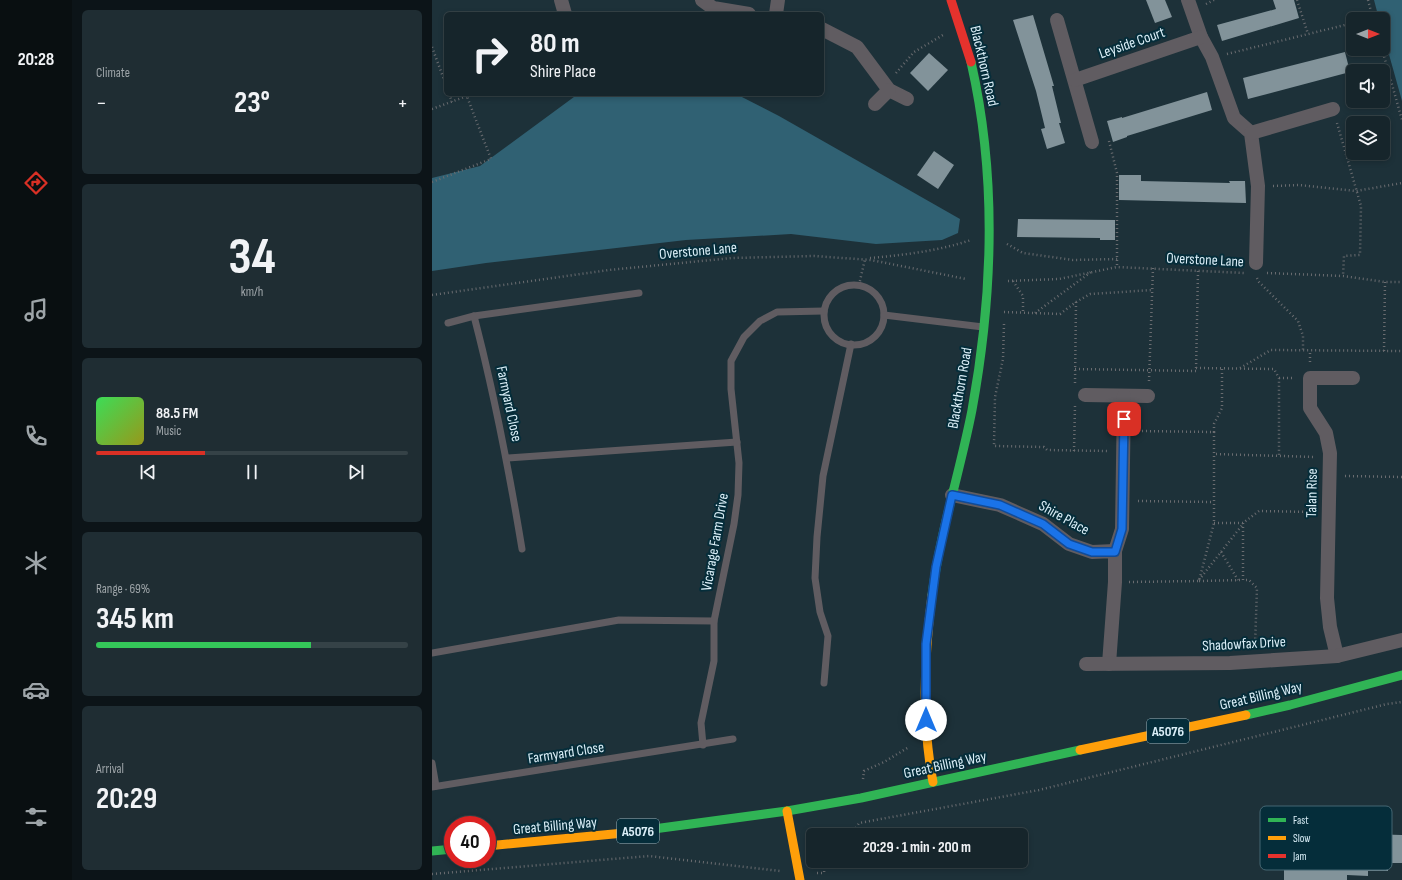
<!DOCTYPE html>
<meta charset="utf-8">
<style>
:root{--surface:#16252b;--page:#1f2d33;--text:#f1f3f6;--muted:#9ea5a9;--line:#354247;--accent:#d93025}
body{margin:0;font-family:"Sofia Sans Condensed",sans-serif;background:var(--page);color:var(--text);height:100vh;display:flex;flex-direction:column;font-size:15px;white-space:nowrap}
*{box-sizing:border-box;margin:0}
p{font-size:13px;color:var(--muted)}
.icon{flex:none;width:22px;height:22px;fill:none;stroke:currentColor;stroke-width:2;stroke-linecap:round;stroke-linejoin:round}
.map{position:relative;flex:1;overflow:hidden}
.side{display:flex;flex-direction:column;gap:10px;padding:10px;background:#0c1418;width:360px}
.side>*{flex:none}
.banner{position:absolute;left:12px;top:12px;width:380px;height:84px;border-radius:6px;box-shadow:0 2px 6px #0003,0 0 0 1px var(--line);background:#16252b;color:var(--text);overflow:hidden}
.needle{width:26px;rotate:90deg}
.buttons{position:absolute;left:914px;top:12px;display:grid;gap:8px}
.buttons a{display:grid;place-items:center;width:44px;height:44px;border-radius:6px;background:var(--surface);box-shadow:0 2px 6px #0003,0 0 0 1px var(--line);font-size:20px}
.speed{position:absolute;left:12px;top:816px;display:flex;gap:8px;font-size:20px;font-weight:700;text-align:center}
.speed>*{display:grid;place-content:center;width:52px;height:52px;border-radius:50%;background:var(--surface);box-shadow:0 2px 6px #0003,0 0 0 1px var(--line);line-height:1}
.speed .limit{border:6px solid #d22;background:#fff;color:#111}
.pin{position:absolute;display:grid;place-items:center;width:34px;height:34px;color:#fff;margin:-17px;border-radius:8px;box-shadow:0 2px 6px #0006}
.me{position:absolute;width:44px;margin:-22px;rotate:0deg;stroke-linejoin:round;filter:drop-shadow(0 0 3px #0008)}
.turn{display:flex;align-items:center;gap:14px;height:84px;padding:0 20px;font-size:18px}
.turn .icon{width:52px;height:52px;stroke-width:2.5}
.turn b{display:block;font-size:28px;line-height:34px}
.big{font-size:30px;font-weight:700;line-height:1.1}
.side .card{flex:1;display:flex;flex-direction:column;justify-content:center;gap:6px;min-width:0;padding:0 14px;border-radius:6px;background:var(--page)}
.side .dial{align-items:center;gap:0}
.dial b{font-size:52px;line-height:1}
.song{display:flex;align-items:center;gap:12px}
.cover{width:48px;height:48px;border-radius:6px;background:linear-gradient(135deg,hsl(130 70% 55%),hsl(60 70% 35%))}
.played{height:4px;border-radius:2px;background:linear-gradient(90deg,var(--accent) 35%,var(--line) 35%)}
.keys{display:flex;justify-content:space-around;direction:ltr}
.heat{display:flex;justify-content:space-between;align-items:center;font-size:22px;direction:ltr}
.charge{height:6px;border-radius:3px;background:linear-gradient(90deg,#34c759 69%,var(--line) 0)}
.trip{position:absolute;left:374px;top:828px;width:222px;height:40px;border-radius:6px;background:var(--surface);box-shadow:0 2px 6px #0003,0 0 0 1px var(--line);font-weight:700;line-height:40px;text-align:center}
main{display:flex;flex:1;min-height:0}
.menu{display:flex;flex-direction:column;width:72px;justify-content:space-around;align-items:center;background:#090f11;color:var(--muted)}
.menu .icon{width:28px;height:28px}
.menu .active{color:var(--accent)}
.menu b{font-size:18px;color:var(--text)}
.map>svg:first-child{display:block}
.forest{fill:#306173}
.building{fill:#82939a}
.lines{fill:none;stroke-linecap:round;stroke-linejoin:round}
.path{stroke:#6a6c70;stroke-width:2.5;stroke-dasharray:1 3;stroke-linecap:butt}
.lane{stroke:#605c61;stroke-width:7}
.street{stroke:#605c61;stroke-width:14}
.fast{stroke:#30b455;stroke-width:9}
.slow{stroke:#ff9f0a;stroke-width:9}
.jam{stroke:#e5322d;stroke-width:9}
.route-casing{stroke:#114b97;stroke-width:10}
.route{stroke:#1a73e8;stroke-width:7}
.labels{text-anchor:middle;dominant-baseline:central;stroke-width:4;stroke-linejoin:round;paint-order:stroke}
.shield{fill:#052d3a;stroke:#9bb5bf;stroke-width:1}
.shield-label{font-size:14px;font-weight:bold;fill:#dbeff8}
.street-label{font-size:15px;fill:#dbeff8;stroke:#052d3a}
.key{fill:#052d3a;stroke:#456773;stroke-width:1}
.key-label{font-size:11px;fill:#dbeff8}
</style>
<main>
<nav class="menu">
<b>20:28</b>
<svg class="icon active" aria-label="directions" viewBox="0 0 24 24"><path d="M12 3l9 9-9 9-9-9zM9 14v-3h6M13 9l2 2-2 2"/></svg>
<svg class="icon" aria-label="music" viewBox="0 0 24 24"><path d="M9 18V5l10-2v13"/><circle cx="6" cy="18" r="3"/><circle cx="16" cy="16" r="3"/></svg>
<svg class="icon" aria-label="phone" viewBox="0 0 24 24"><path d="M5 4h4l2 5-3 2q2 4 5 5l2-3 5 2v4C11 20 4 13 5 4z"/></svg>
<svg class="icon" aria-label="climate" viewBox="0 0 24 24"><path d="M12 3v18M4 7l16 10M4 17L20 7"/></svg>
<svg class="icon" aria-label="car" viewBox="0 0 24 24"><path d="M5 17H2v-5l4-1 3-4h7l3 4 3 1v5h-3M9 17h6M6 11h13"/><circle cx="7" cy="17" r="2"/><circle cx="17" cy="17" r="2"/></svg>
<svg class="icon" aria-label="filters" viewBox="0 0 24 24"><path d="M4 7h16M4 17h16"/><circle cx="9" cy="7" r="2"/><circle cx="15" cy="17" r="2"/></svg>
</nav>
<section class="side">
<div class="card"><p>Climate</p>
<div class="heat"><a>−</a><b class="big">23°</b><a>+</a></div>
</div>
<div class="card dial"><b>34</b><p>km/h</p></div>
<div class="card">
<div class="song"><i class="cover"></i><div><b>88.5 FM</b><p>Music</p></div></div>
<div class="played"></div>
<div class="keys"><svg class="icon" aria-label="previous" viewBox="0 0 24 24"><path d="M18 5L8 12l10 7zM5 5v14"/></svg><svg class="icon" aria-label="pause" viewBox="0 0 24 24"><path d="M8 5v14M16 5v14"/></svg><svg class="icon" aria-label="next" viewBox="0 0 24 24"><path d="M6 5l10 7-10 7zM19 5v14"/></svg></div>
</div>
<div class="card"><p>Range · 69%</p><b class="big">345 km</b><div class="charge"></div></div>
<div class="card"><p>Arrival</p><b class="big">20:29</b></div>
</section>
<div class="map">
<svg width="970" height="880" viewBox="0 0 970 880">
<rect width="100%" height="100%" fill="#1d3139"/>
<g class="forest">
<polygon points="942,0 970,0 970,101 951,33 951,19 947,19"/>
<polygon points="146,94 304,94 347,116 528,219 526,233 510,240 444,244 359,234 254,240 54,263 0,271 0,178 48,166"/>
</g>
<g class="building">
<polygon points="714,0 733,0 740,17 723,23"/>
<polygon points="841,0 862,0 867,18 790,41 785,25 844,9"/>
<polygon points="601,15 622,86 620,86 629,123 627,123 633,143 615,149 609,129 613,128 604,91 581,20"/>
<polygon points="913,52 918,72 816,99 811,78"/>
<polygon points="497,53 516,70 496,91 478,73"/>
<polygon points="775,92 780,110 695,136 695,137 681,142 675,121 690,117 690,118"/>
<polygon points="502,151 522,165 506,189 485,175"/>
<polygon points="687,175 709,175 709,181 798,183 797,181 813,181 814,203 687,200"/>
<polygon points="586,219 683,220 683,240 668,240 668,238 585,237"/>
<polygon points="935,834 970,835 970,863 956,863 956,871 936,871 936,876 915,875 915,880 852,880 852,861 873,861 873,851 894,851 894,845 914,845 914,839 935,839"/>
</g>
<g class="lines">
<g class="path">
<polyline points="865,0 876,34"/>
<polyline points="936,0 941,19"/>
<polyline points="774,4 782,0"/>
<polyline points="934,19 941,17"/>
<polyline points="0,47 14,85"/>
<polyline points="950,49 970,120"/>
<polyline points="795,54 921,23"/>
<polyline points="464,73 482,52 511,35"/>
<polyline points="17,94 20,102"/>
<polyline points="0,109 35,96"/>
<polyline points="905,123 929,206 928,255 912,256 911,276"/>
<polyline points="677,141 685,173 685,267"/>
<polyline points="0,182 59,159 34,94"/>
<polyline points="841,186 867,185 924,191 970,183"/>
<polyline points="575,244 591,253 641,260 686,259"/>
<path d="M438 258C472 255 506 251 539 240"/>
<polyline points="835,273 911,276 953,282 970,282"/>
<polyline points="825,278 827,282 866,321 871,336 871,350"/>
<polyline points="576,281 627,279 685,267 812,273"/>
<polyline points="581,281 591,296 591,313"/>
<polyline points="427,285 433,259"/>
<polyline points="0,295 177,270 300,258 382,256 439,260 534,279"/>
<polyline points="572,312 628,314 644,302 658,294 720,290"/>
<polyline points="603,313 659,272"/>
<polyline points="572,324 571,359 563,397 562,446 612,447 615,450 675,451"/>
<polyline points="952,351 953,282"/>
<polyline points="878,362 878,350"/>
<polyline points="764,368 842,369 847,378 847,456"/>
<polyline points="808,368 839,350 970,351"/>
<polyline points="643,369 764,371 766,271"/>
<polyline points="847,378 863,378"/>
<polyline points="717,381 721,268"/>
<polyline points="643,383 644,302"/>
<polyline points="706,431 782,432 782,424 790,408 790,368"/>
<polyline points="782,432 782,454 883,457"/>
<polyline points="642,451 643,406"/>
<polyline points="913,476 970,477"/>
<polyline points="706,501 782,502"/>
<polyline points="782,523 811,523 827,511 881,512"/>
<polyline points="811,523 811,580 817,580 825,588 823,646"/>
<polyline points="789,552 806,580"/>
<polyline points="767,580 811,524"/>
<polyline points="767,581 811,580"/>
<polyline points="697,582 767,581 782,523 782,454"/>
<polyline points="431,779 432,771 452,762 477,747"/>
<polyline points="420,835 427,823 607,790 955,704 970,702"/>
<polyline points="385,873 392,873 393,861"/>
<polyline points="0,874 217,856 348,871"/>
</g>
<g class="lane">
<circle cx="422" cy="315" r="30"/>
<polyline points="452,315 551,327"/>
<path d="M42 316C62 393 77 470 90 549"/>
<polyline points="16,323 42,316 207,293"/>
<polyline points="75,458 305,442"/>
<polyline points="0,653 187,620 282,621"/>
<polyline points="392,683 396,636 388,612 383,578 385,537 391,476 419,344"/>
<polyline points="271,745 269,723 282,661 282,621 302,524 306,495 307,463 299,389 299,361 312,337 328,321 345,312 392,311"/>
<polyline points="0,763 4,786"/>
<polyline points="0,787 301,739"/>
</g>
<g class="street">
<polyline points="129,0 133,14"/>
<polyline points="270,0 281,8 317,14"/>
<polyline points="756,0 769,37 780,57 802,118 819,133 826,186 824,263"/>
<polyline points="344,14 346,0"/>
<polyline points="625,20 660,142"/>
<polyline points="390,29 425,47 457,90 475,99"/>
<polyline points="643,80 769,37"/>
<polyline points="443,104 457,90"/>
<polyline points="819,133 901,109"/>
<polyline points="653,395 716,396"/>
<polyline points="520,495 568,505 611,524 637,544 660,552 683,551 683,582 677,664"/>
<polyline points="683,551 690,529 692,396"/>
<polyline points="905,656 898,627 895,598 898,453 894,433 878,408 878,378 921,378"/>
<polyline points="654,664 798,663 905,656 970,640"/>
</g>
<g class="fast">
<path d="M500 595C508 532 528 472 540 410 561 295 565 176 539 62"/>
<polyline points="814,715 858,705 970,675"/>
<polyline points="192,833 355,811 429,798 648,750"/>
<polyline points="0,851 21,849"/>
</g>
<g class="slow">
<path d="M500 595C492 657 489 720 501 782"/>
<polyline points="648,750 814,715"/>
<polyline points="355,811 368,880"/>
<polyline points="55,846 192,833"/>
</g>
<polyline class="jam" points="519,0 539,62"/>
</g>
<g class="lines">
<g class="route-casing">
<polyline id="route" points="494,720 494,644 504,567 520,495 568,505 611,524 637,544 660,552 683,552 690,529 692,419"/>
</g>
<use href="#route" class="route"/>
</g>
<g class="labels">
<g class="shield">
<rect x="715" y="719" width="42" height="24" rx="3"/>
<rect x="185" y="819" width="42" height="24" rx="3"/>
</g>
<g class="shield-label">
<text x="736" y="731">A5076</text>
<text x="206" y="831">A5076</text>
</g>
<g class="street-label">
<text transform="translate(700 43) rotate(-19)">Leyside Court</text>
<text transform="translate(552 66) rotate(77)">Blackthorn Road</text>
<text transform="translate(266 251) rotate(-5)">Overstone Lane</text>
<text transform="translate(773 260) rotate(3)">Overstone Lane</text>
<text transform="translate(528 388) rotate(-80)">Blackthorn Road</text>
<text transform="translate(77 404) rotate(78)">Farmyard Close</text>
<text transform="translate(880 493) rotate(-89)">Talan Rise</text>
<text transform="translate(632 518) rotate(29)">Shire Place</text>
<text transform="translate(283 542) rotate(-80)">Vicarage Farm Drive</text>
<text transform="translate(812 644) rotate(-3)">Shadowfax Drive</text>
<text transform="translate(829 696) rotate(-13)">Great Billing Way</text>
<text transform="translate(134 753) rotate(-9)">Farmyard Close</text>
<text transform="translate(513 765) rotate(-12)">Great Billing Way</text>
<text transform="translate(123 826) rotate(-5)">Great Billing Way</text>
</g>
</g>
<rect x="828" y="806" width="132" height="64" rx="6" class="key"/>
<rect x="836" y="818" width="18" height="4" fill="#30b455"/>
<rect x="836" y="836" width="18" height="4" fill="#ff9f0a"/>
<rect x="836" y="854" width="18" height="4" fill="#e5322d"/>
<g class="key-label">
<text x="861" y="824">Fast</text>
<text x="861" y="842">Slow</text>
<text x="861" y="860">Jam</text>
</g>
</svg>
<div class="buttons">
<a><svg class="needle" viewBox="-14 -14 28 28"><path d="M0-13l5 13h-10z" fill="#e53935"/><path d="M0 13l5-13h-10z" fill="#9ea5a9"/></svg></a>
<a><svg class="icon" aria-label="sound" viewBox="0 0 24 24"><path d="M4 9h4l5-4v14l-5-4H4zM17 9q2 3 0 6"/></svg></a>
<a><svg class="icon" aria-label="layers" viewBox="0 0 24 24"><path d="M12 4l9 5-9 5-9-5zM3 14l9 5 9-5"/></svg></a>
</div>
<div class="speed"><div class="limit">40</div></div>
<div class="pin" style="left:692px;top:419px;background:#d93025"><svg class="icon" aria-label="arrive" viewBox="0 0 24 24"><path d="M6 21V4h12l-3 4 3 4H6"/></svg></div>
<svg class="me" style="left:494px;top:720px" viewBox="-20 -20 40 40"><circle r="19" fill="#fff"/><path d="M0-13L10 11 0 6-10 11z" fill="#1a73e8"/></svg>
<div class="trip">20:29 · 1 min · 200 m</div>
<div class="banner">
<div class="turn"><svg class="icon" aria-label="right" viewBox="0 0 24 24"><path d="M7 20v-9h11M14 6l5 5-5 5"/></svg><div><b>80 m</b>Shire Place</div></div>
</div>
</div>
</main>
